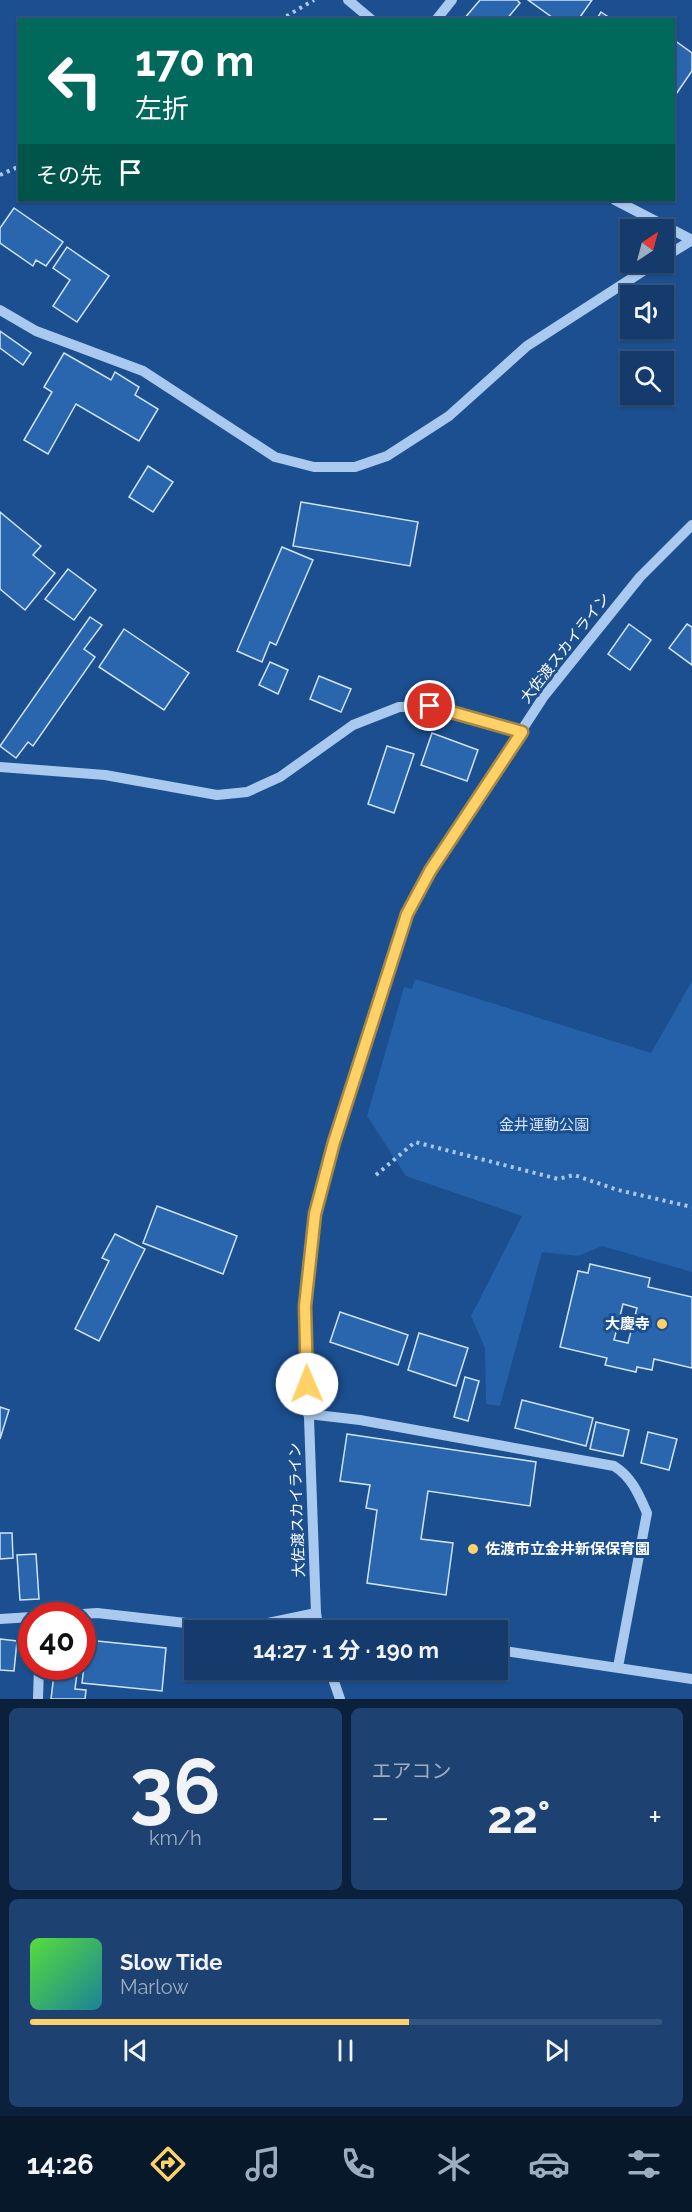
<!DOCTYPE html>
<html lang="ja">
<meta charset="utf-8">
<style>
:root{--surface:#143b6b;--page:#1d4271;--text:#f1f3f6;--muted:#9dadc1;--line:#33557e;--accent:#ffd166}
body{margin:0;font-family:Raleway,"Noto Sans JP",sans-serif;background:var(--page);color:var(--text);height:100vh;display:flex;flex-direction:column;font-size:22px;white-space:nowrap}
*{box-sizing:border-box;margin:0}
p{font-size:20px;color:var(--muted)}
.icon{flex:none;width:33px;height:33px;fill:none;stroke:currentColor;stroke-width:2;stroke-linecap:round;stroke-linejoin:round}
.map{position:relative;height:1699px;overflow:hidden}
.details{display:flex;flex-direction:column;gap:9px;padding:9px;background:#0b203b;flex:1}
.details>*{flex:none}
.banner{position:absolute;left:18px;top:18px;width:657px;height:183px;border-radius:0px;box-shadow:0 2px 4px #0004,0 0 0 2px var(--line);background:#00695c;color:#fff;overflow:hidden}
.needle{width:39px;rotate:36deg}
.tools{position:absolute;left:620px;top:219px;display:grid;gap:12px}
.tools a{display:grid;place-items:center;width:54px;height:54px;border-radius:0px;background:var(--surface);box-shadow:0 2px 4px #0004,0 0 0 2px var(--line);font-size:30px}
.speed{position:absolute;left:18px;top:1602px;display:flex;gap:12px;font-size:30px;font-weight:700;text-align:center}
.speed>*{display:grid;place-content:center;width:78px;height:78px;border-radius:50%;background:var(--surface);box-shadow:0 2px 4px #0004,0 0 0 2px var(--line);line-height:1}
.speed .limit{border:9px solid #d22;background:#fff;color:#111}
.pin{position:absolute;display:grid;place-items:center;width:51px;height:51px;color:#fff;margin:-26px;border:3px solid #fff;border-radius:50%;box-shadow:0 2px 6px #0007}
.me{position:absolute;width:66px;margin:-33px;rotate:359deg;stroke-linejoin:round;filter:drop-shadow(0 0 4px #0008)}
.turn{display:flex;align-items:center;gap:21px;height:126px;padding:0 18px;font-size:27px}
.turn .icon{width:78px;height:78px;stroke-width:2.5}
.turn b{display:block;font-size:42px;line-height:51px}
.then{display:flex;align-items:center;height:57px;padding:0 18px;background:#0003;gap:12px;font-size:22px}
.big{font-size:45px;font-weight:700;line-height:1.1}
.details .widget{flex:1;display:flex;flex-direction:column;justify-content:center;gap:9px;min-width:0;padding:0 21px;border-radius:9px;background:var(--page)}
.details .dial{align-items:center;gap:0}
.dial b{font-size:78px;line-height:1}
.song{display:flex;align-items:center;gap:18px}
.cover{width:72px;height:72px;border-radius:9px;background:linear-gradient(135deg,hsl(110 70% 55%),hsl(190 70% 35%))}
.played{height:6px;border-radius:3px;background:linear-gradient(90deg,var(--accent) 60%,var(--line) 60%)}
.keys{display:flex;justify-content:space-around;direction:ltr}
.heat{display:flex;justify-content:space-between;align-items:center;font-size:33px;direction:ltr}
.details .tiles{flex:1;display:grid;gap:9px;grid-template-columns:1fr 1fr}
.widget:last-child{grid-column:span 2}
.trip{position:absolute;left:184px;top:1620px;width:324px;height:60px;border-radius:0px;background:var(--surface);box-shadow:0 2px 4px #0004,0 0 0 2px var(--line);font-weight:700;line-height:60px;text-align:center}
.tabs{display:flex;height:96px;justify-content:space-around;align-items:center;background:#08182b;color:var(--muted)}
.tabs .icon{width:42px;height:42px}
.tabs .selected{color:var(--accent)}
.tabs b{font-size:27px;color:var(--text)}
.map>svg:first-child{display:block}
.green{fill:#2461a8}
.building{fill:#2a66ad;stroke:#cfe3fa;stroke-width:1.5;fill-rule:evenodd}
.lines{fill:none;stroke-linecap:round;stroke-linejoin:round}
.path{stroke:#a9c9ee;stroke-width:4;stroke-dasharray:3 4.5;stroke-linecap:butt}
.minor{stroke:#a9c9ee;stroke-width:10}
.route-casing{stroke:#a68842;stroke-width:15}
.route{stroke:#ffd166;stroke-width:10}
.poi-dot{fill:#ffd166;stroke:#1b4f8f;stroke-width:2}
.labels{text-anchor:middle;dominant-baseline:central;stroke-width:6;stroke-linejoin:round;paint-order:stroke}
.street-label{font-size:15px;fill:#fff;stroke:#1b4f8f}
.park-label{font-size:15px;fill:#cfe3fa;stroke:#1b4f8f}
.poi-label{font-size:15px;font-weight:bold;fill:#fff;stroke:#1b4f8f;text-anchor:end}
</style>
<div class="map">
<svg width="692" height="1699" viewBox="0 0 692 1699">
<rect width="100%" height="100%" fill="#1b4f8f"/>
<polygon class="green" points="415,979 651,1053 692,981 692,1272 602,1246 578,1256 542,1252 500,1406 486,1404 485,1348 471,1316 522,1216 406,1176 367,1116 404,987 412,989"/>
<g class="building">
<polygon points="480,0 517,0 520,3 506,20 463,20"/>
<polygon points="528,0 592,0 578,20 556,20"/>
<polygon points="601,12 613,20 596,20"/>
<polygon points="674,40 692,53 692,71 674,97"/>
<polygon points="14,208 63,242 46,266 36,260 33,266 0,243 0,228"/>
<polygon points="67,247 109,276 77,322 53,306 70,280 53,268"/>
<polygon points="0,331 31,353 23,365 0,348"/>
<polygon points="64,353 111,380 115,372 139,387 135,395 158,409 139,441 76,404 48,454 24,440 52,392 44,387"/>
<polygon points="148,466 173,482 153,512 129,497"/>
<polygon points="301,502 418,522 410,566 293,546"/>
<polygon points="0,512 41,546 33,555 55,573 25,610 0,589"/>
<polygon points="282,547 313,560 276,645 270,642 262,662 237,651"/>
<polygon points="68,569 96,590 74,620 45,599"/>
<polygon points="90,617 102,625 84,649 95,657 33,746 28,742 16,758 0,746"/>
<polygon points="629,624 651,640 630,670 608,654"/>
<polygon points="687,624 692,627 692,665 669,648"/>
<polygon points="124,629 189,673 164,710 99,667"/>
<polygon points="270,662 288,670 278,694 259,685"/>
<polygon points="319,676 351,689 341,712 310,699"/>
<polygon points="432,733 478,750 467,781 421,765"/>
<polygon points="387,746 414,754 394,813 368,804"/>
<polygon points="157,1206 237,1236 223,1274 143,1243"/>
<polygon points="115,1234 145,1249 99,1341 75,1329 109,1261 102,1258"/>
<path d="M590 1264 650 1278 648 1287 692 1297V1368L654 1359 652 1370 637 1367 636 1372 605 1365 607 1358 560 1347 578 1271 588 1273ZM623 1304 637 1308 628 1343 614 1340Z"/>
<polygon points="340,1312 408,1335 398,1365 330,1342"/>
<polygon points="419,1333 468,1348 456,1386 408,1370"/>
<polygon points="465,1377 479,1381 468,1421 454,1417"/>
<polygon points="522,1400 593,1418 586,1446 515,1428"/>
<polygon points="0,1407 9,1410 0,1439"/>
<polygon points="596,1422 629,1430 623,1456 590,1449"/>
<polygon points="648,1432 677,1439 669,1470 641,1463"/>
<polygon points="347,1434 536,1462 530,1506 428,1491 421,1539 453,1543 446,1595 367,1583 377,1510 366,1508 370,1485 340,1481"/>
<polygon points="0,1533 12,1533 13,1558 0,1559"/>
<polygon points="36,1554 39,1599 20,1600 17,1555"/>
<polygon points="0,1639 17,1641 14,1671 0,1670"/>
<polygon points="87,1640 166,1648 162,1691 82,1683"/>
<polygon points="55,1666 78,1666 75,1689 86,1690 85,1699 51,1699"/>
</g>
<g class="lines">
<g class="path">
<polyline points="280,20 314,0"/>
<polyline points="0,175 20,166"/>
<polyline points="376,1175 415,1142 558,1179 574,1175 618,1190 692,1207"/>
</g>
<g class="minor">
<polyline points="348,0 372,20"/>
<polyline points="436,20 452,0"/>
<polyline points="615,200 692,240"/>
<polyline points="663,258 692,240"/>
<polyline points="0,310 36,331 143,371 275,457 314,467 355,467 387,456 449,416 527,346 657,262"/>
<polyline points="0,767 105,775 217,795 247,792 280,777 353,725 399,707 431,706 522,732"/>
<path d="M308 1414 360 1420 614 1466C632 1477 639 1495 647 1513L618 1667"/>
<polyline points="54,1616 97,1613 239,1629 316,1613"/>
<polyline points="0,1619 32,1617"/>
<polyline points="319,1630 316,1613 305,1306 309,1256 316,1214 334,1142 407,914 430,871 544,696 640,577 692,525"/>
<polyline points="498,1650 692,1679"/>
<polyline points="330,1670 340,1699"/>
<polyline points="38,1699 39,1666"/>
</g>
</g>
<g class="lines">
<g class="route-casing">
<polyline id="route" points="307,1384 305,1306 315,1214 334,1142 407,914 430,871 522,732 430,706"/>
</g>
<use href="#route" class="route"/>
</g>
<g class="poi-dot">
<circle cx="662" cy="1324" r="6"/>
<circle cx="473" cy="1549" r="6"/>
</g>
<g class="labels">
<g class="street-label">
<text transform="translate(565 648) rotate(-52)">大佐渡スカイライン</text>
<text transform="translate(297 1510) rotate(-92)">大佐渡スカイライン</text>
</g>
<g class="park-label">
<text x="544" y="1125">金井運動公園</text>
</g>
<g class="poi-label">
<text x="650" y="1324">大慶寺</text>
<text x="485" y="1549" text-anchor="start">佐渡市立金井新保保育園</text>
</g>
</g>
</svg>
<div class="tools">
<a><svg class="needle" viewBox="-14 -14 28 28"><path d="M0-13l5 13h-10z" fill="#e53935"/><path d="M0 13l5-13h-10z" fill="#9dadc1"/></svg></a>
<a><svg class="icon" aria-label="sound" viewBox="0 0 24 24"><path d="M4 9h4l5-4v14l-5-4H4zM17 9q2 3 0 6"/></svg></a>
<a><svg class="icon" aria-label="search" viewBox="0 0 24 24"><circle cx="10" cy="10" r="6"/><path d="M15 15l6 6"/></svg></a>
</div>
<div class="speed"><div class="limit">40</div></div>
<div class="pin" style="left:430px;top:706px;background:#d93025"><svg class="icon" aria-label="arrive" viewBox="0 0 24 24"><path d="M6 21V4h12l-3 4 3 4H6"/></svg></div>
<svg class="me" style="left:307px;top:1384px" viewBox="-20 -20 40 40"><circle r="19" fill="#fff"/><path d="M0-13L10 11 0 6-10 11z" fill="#ffd166"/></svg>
<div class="trip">14:27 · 1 分 · 190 m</div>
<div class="banner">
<div class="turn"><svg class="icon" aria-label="left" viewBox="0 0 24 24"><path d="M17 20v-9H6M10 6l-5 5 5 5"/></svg><div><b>170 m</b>左折</div></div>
<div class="then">その先<svg class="icon" aria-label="arrive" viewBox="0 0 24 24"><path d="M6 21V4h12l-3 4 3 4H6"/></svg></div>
</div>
</div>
<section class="details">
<div class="tiles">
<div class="widget dial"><b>36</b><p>km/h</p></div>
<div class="widget"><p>エアコン</p>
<div class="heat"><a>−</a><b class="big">22°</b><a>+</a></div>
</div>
<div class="widget">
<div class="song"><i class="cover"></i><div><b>Slow Tide</b><p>Marlow</p></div></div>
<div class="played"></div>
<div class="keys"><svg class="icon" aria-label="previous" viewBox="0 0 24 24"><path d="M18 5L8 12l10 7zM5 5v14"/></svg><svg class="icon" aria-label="pause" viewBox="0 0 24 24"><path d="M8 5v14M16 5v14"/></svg><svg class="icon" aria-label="next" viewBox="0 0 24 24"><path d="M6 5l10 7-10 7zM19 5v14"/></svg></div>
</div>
</div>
</section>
<nav class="tabs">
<b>14:26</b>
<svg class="icon selected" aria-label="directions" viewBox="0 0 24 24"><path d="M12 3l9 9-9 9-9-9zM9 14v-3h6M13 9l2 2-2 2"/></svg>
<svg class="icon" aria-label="music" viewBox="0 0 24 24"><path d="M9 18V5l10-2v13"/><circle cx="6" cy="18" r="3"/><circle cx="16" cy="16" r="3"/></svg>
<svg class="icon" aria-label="phone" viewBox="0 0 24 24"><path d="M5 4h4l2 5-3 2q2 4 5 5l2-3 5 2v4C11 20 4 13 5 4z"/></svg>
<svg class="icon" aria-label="climate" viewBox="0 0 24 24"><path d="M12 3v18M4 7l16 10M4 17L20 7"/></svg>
<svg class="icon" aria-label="car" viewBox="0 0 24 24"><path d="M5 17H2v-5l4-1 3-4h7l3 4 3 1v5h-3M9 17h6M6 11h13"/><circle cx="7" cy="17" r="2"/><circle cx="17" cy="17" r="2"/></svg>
<svg class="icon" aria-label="filters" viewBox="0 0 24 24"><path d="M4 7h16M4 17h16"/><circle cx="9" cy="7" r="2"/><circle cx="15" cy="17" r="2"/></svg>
</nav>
